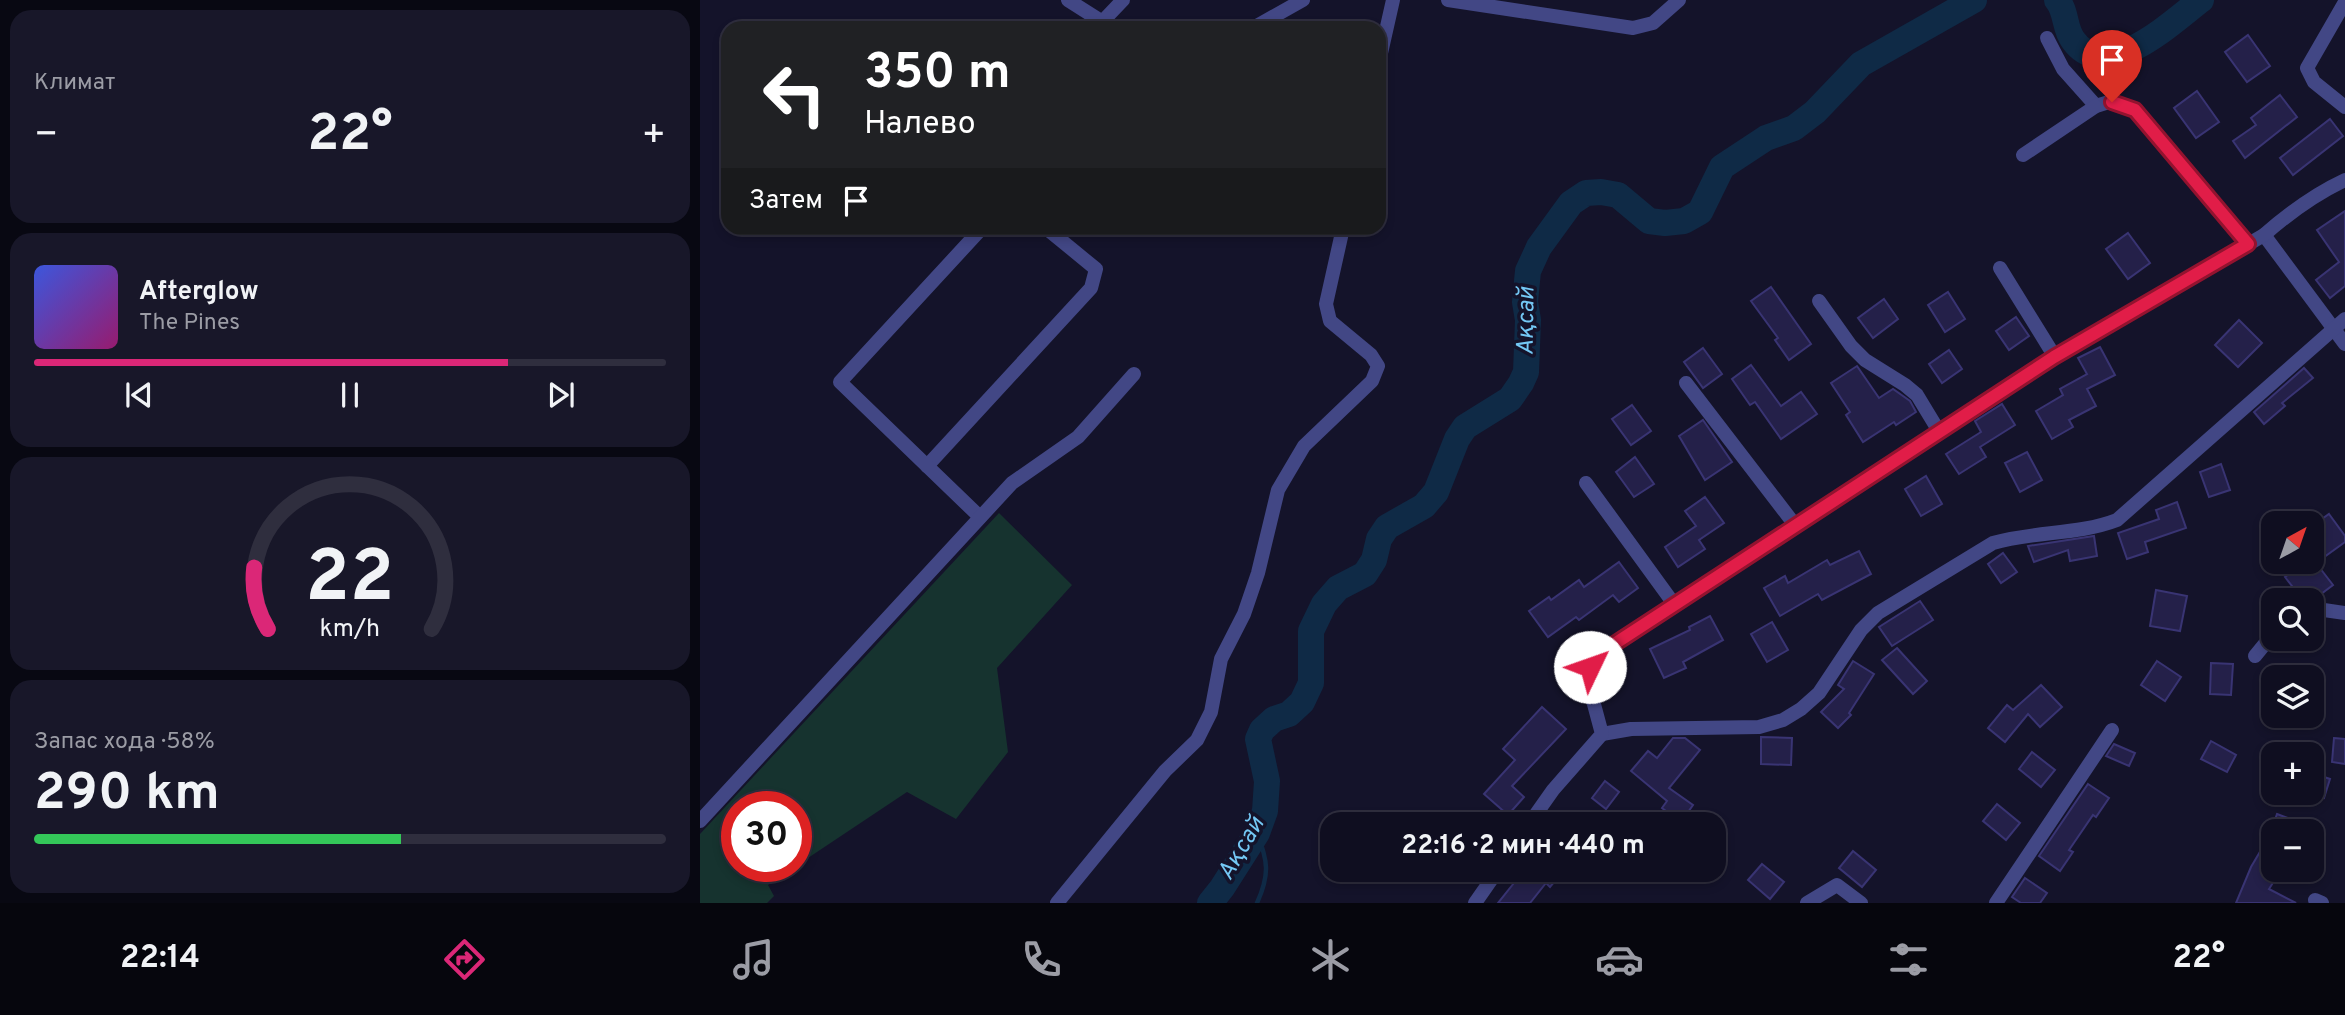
<!DOCTYPE html>
<html lang="ru">
<meta charset="utf-8">
<style>
:root{--surface:#0f0e20;--page:#181729;--text:#f1f3f6;--muted:#9b9ca5;--line:#2f2e3e;--accent:#db2777}
body{margin:0;font-family:Overpass,sans-serif;background:var(--page);color:var(--text);height:100vh;display:flex;flex-direction:column;font-size:26px;white-space:nowrap}
*{box-sizing:border-box;margin:0}
p{font-size:23px;color:var(--muted)}
.icon{flex:none;width:38px;height:38px;fill:none;stroke:currentColor;stroke-width:2;stroke-linecap:round;stroke-linejoin:round}
.map{position:relative;flex:1;overflow:hidden}
.details{display:flex;flex-direction:column;gap:10px;padding:10px;background:#080812;width:700px}
.details>*{flex:none}
.guide{position:absolute;left:21px;top:21px;width:665px;height:214px;border-radius:21px;box-shadow:0 4px 10px #0003,0 0 0 2px var(--line);background:#202124;color:#fff;overflow:hidden}
.needle{width:46px;rotate:40deg}
.fabs{position:absolute;left:1561px;top:511px;display:grid;gap:14px}
.fabs a{display:grid;place-items:center;width:63px;height:63px;border-radius:14px;background:var(--surface);box-shadow:0 4px 10px #0003,0 0 0 2px var(--line);font-size:35px}
.speed{position:absolute;left:21px;top:791px;display:flex;gap:14px;font-size:35px;font-weight:700;text-align:center}
.speed>*{display:grid;place-content:center;width:91px;height:91px;border-radius:50%;background:var(--surface);box-shadow:0 4px 10px #0003,0 0 0 2px var(--line);line-height:1}
.speed .limit{border:10px solid #d22;background:#fff;color:#111}
.pin{position:absolute;display:grid;place-items:center;width:60px;height:60px;color:#fff;margin:-72px -30px;border-radius:50% 50% 50% 0;rotate:-45deg;box-shadow:0 0 7px #0007}
.pin .icon{rotate:45deg}
.me{position:absolute;width:77px;margin:-38px;rotate:48deg;stroke-linejoin:round;filter:drop-shadow(0 0 5px #0008)}
.turn{display:flex;align-items:center;gap:24px;height:147px;padding:0 28px;font-size:32px}
.turn .icon{width:91px;height:91px;stroke-width:2.5}
.turn b{display:block;font-size:49px;line-height:60px}
.then{display:flex;align-items:center;height:66px;padding:0 28px;background:#0003;gap:14px;font-size:26px}
.big{font-size:52px;font-weight:700;line-height:1.1}
.details .widget{flex:1;display:flex;flex-direction:column;justify-content:center;gap:10px;min-width:0;padding:0 24px;border-radius:21px;background:var(--page)}
.details .dial{align-items:center;gap:0}
.dial svg{height:182px;overflow:visible;fill:none;stroke:var(--line);stroke-width:7;stroke-linecap:round;text-anchor:middle}
.dial text{fill:var(--text);stroke:none}
.song{display:flex;align-items:center;gap:21px}
.cover{width:84px;height:84px;border-radius:10px;background:linear-gradient(135deg,hsl(230 70% 55%),hsl(320 70% 35%))}
.played{height:7px;border-radius:4px;background:linear-gradient(90deg,var(--accent) 75%,var(--line) 75%)}
.keys{display:flex;justify-content:space-around;direction:ltr}
.heat{display:flex;justify-content:space-between;align-items:center;font-size:38px;direction:ltr}
.charge{height:10px;border-radius:5px;background:linear-gradient(90deg,#34c759 58%,var(--line) 0)}
.trip{position:absolute;left:620px;top:812px;width:406px;height:70px;border-radius:21px;background:var(--surface);box-shadow:0 4px 10px #0003,0 0 0 2px var(--line);font-weight:700;line-height:70px;text-align:center}
.tabs{display:flex;height:112px;justify-content:space-around;align-items:center;background:#06060d;color:var(--muted)}
.tabs .icon{width:49px;height:49px}
.tabs .selected{color:var(--accent)}
.tabs b{font-size:32px;color:var(--text)}
main{display:flex;flex:1;min-height:0}
.map>svg:first-child{display:block}
.green{fill:#16332f}
.lines{fill:none;stroke-linecap:round;stroke-linejoin:round}
.stream{stroke:#0f2a46;stroke-width:4.5}
.river{stroke:#0f2a46;stroke-width:26}
.building{fill:#242049;stroke:#393473;stroke-width:2}
.minor{stroke:#424785;stroke-width:14}
.route-casing{stroke:#92132f;stroke-width:18}
.route{stroke:#e11d48;stroke-width:12}
.labels{text-anchor:middle;dominant-baseline:central;stroke-width:7;stroke-linejoin:round;paint-order:stroke}
.water-label{font-size:24px;font-style:italic;fill:#74c8f5;stroke:#14132a}
</style>
<main>
<section class="details">
<div class="widget"><p>Климат</p>
<div class="heat"><a>−</a><b class="big">22°</b><a>+</a></div>
</div>
<div class="widget">
<div class="song"><i class="cover"></i><div><b>Afterglow</b><p>The Pines</p></div></div>
<div class="played"></div>
<div class="keys"><svg class="icon" aria-label="previous" viewBox="0 0 24 24"><path d="M18 5L8 12l10 7zM5 5v14"/></svg><svg class="icon" aria-label="pause" viewBox="0 0 24 24"><path d="M8 5v14M16 5v14"/></svg><svg class="icon" aria-label="next" viewBox="0 0 24 24"><path d="M6 5l10 7-10 7zM19 5v14"/></svg></div>
</div>
<div class="widget dial"><svg viewBox="0 0 100 80">
<path d="M14 69A42 42 0 1 1 86 69"/>
<path d="M14 69A42 42 0 0 1 8 42" stroke="#db2777"/>
<text x="50" y="56" font-size="32" font-weight="700">22</text>
<text x="50" y="72" font-size="11">km/h</text>
</svg></div>
<div class="widget"><p>Запас хода · 58%</p><b class="big">290 km</b><div class="charge"></div></div>
</section>
<div class="map">
<svg width="1645" height="903" viewBox="0 0 1645 903">
<rect width="100%" height="100%" fill="#14132a"/>
<polygon class="green" points="299,513 372,585 297,668 308,752 256,819 207,792 96,866 96,807 37,807 37,866 96,866 68,885 74,896 67,903 0,903 0,834"/>
<g class="lines">
<path class="stream" d="M557 833C568 861 570 874 557 903"/>
<g class="river">
<path d="M1357 0C1367 12 1364 28 1373 40 1406 86 1472 22 1501 0"/>
<polyline points="510,903 522,888 557,833 565,811 567,781 558,739 562,730 574,719 589,714 602,702 611,683 611,631 624,604 638,588 665,574 674,560 679,539 687,527 724,506 736,492 757,439 765,427 810,399 821,383 826,372 828,320 825,302 828,271 839,247 871,203 886,193 901,192 918,195 949,221 965,223 984,221 1000,212 1022,167 1066,138 1094,128 1115,112 1161,64 1274,0"/>
</g>
</g>
<g class="building">
<polygon points="1548,35 1570,66 1547,82 1525,52"/>
<polygon points="1497,91 1519,122 1496,138 1474,108"/>
<polygon points="1580,95 1597,117 1545,158 1533,141 1556,125 1551,118"/>
<polygon points="1630,119 1643,136 1593,175 1580,158"/>
<polygon points="1645,211 1645,286 1630,298 1616,280 1639,262 1617,230"/>
<polygon points="1428,233 1450,263 1428,279 1406,249"/>
<polygon points="1071,287 1111,344 1089,360 1075,340 1078,338 1051,301"/>
<polygon points="1248,292 1265,319 1245,332 1228,305"/>
<polygon points="1184,299 1198,319 1173,338 1158,318"/>
<polygon points="1316,317 1329,336 1309,350 1296,331"/>
<polygon points="1539,320 1562,343 1538,367 1515,345"/>
<polygon points="1400,347 1415,375 1387,389 1396,406 1369,420 1373,427 1352,439 1336,411 1363,395 1360,389 1387,374 1378,358"/>
<polygon points="1003,348 1022,374 1003,388 984,362"/>
<polygon points="1249,350 1262,369 1242,383 1229,364"/>
<polygon points="1051,365 1081,406 1101,392 1117,414 1081,439 1055,402 1050,405 1032,379"/>
<polygon points="1157,366 1179,398 1193,389 1210,401 1216,412 1196,425 1194,422 1163,442 1146,415 1150,412 1131,383"/>
<polygon points="1604,368 1613,378 1582,403 1585,406 1564,424 1554,412"/>
<polygon points="1302,404 1315,425 1280,447 1286,457 1259,474 1246,454 1281,432 1275,421"/>
<polygon points="932,405 951,431 931,445 912,419"/>
<polygon points="1003,420 1032,462 1005,480 979,436"/>
<polygon points="1327,452 1342,480 1320,492 1305,463"/>
<polygon points="935,457 954,484 934,497 916,472"/>
<polygon points="1521,464 1530,490 1509,497 1500,472"/>
<polygon points="1226,476 1242,504 1221,516 1205,489"/>
<polygon points="1005,497 1024,523 999,540 1005,549 978,567 965,547 996,526 985,511"/>
<polygon points="1477,502 1486,528 1445,542 1448,552 1427,559 1418,533 1459,519 1456,510"/>
<polygon points="1629,514 1645,536 1645,542 1616,563 1633,585 1613,600 1603,600 1585,577 1605,562 1612,562 1612,526"/>
<polygon points="1394,536 1397,556 1370,561 1368,550 1334,562 1328,546"/>
<polygon points="1159,551 1171,574 1122,600 1118,594 1080,616 1064,588 1085,576 1088,583 1127,560 1130,565"/>
<polygon points="1303,553 1317,572 1301,583 1288,564"/>
<polygon points="919,562 938,588 919,602 913,595 879,620 876,617 848,637 829,611 849,597 851,600 879,580 884,587"/>
<polygon points="1456,590 1487,596 1480,631 1450,626"/>
<polygon points="1220,601 1233,620 1192,646 1179,627"/>
<polygon points="1010,616 1023,640 983,662 986,668 964,678 950,649 990,630 989,627"/>
<polygon points="1072,622 1088,650 1067,662 1051,634"/>
<polygon points="1197,648 1227,681 1213,694 1182,660"/>
<polygon points="1153,661 1174,674 1149,713 1151,715 1138,728 1121,712 1144,689 1138,685"/>
<polygon points="1457,661 1481,677 1465,701 1441,685"/>
<polygon points="1511,663 1533,664 1531,695 1510,694"/>
<polygon points="1341,685 1362,707 1340,727 1328,714 1305,742 1288,728 1307,705 1313,710"/>
<polygon points="842,707 866,729 812,786 824,797 808,815 784,794 815,760 803,749"/>
<polygon points="1061,737 1092,738 1091,765 1061,764"/>
<polygon points="973,738 985,738 1000,750 969,788 993,805 981,822 962,808 967,801 931,771 948,751 957,758"/>
<polygon points="1634,738 1645,739 1645,764 1632,762"/>
<polygon points="1511,741 1536,755 1527,772 1501,759"/>
<polygon points="1414,744 1435,753 1429,766 1406,756"/>
<polygon points="1332,752 1355,770 1341,787 1319,769"/>
<polygon points="1612,773 1630,779 1624,798 1612,794"/>
<polygon points="905,781 919,792 906,809 892,798"/>
<polygon points="1388,784 1409,798 1396,817 1393,815 1369,850 1373,852 1360,871 1339,856"/>
<polygon points="1297,804 1320,823 1306,840 1283,821"/>
<polygon points="1577,814 1620,830 1620,831 1571,831"/>
<polygon points="1564,845 1573,851 1573,870 1581,870 1569,889 1596,903 1536,903 1551,867"/>
<polygon points="1153,851 1176,870 1162,887 1139,868"/>
<polygon points="1062,864 1084,882 1070,899 1048,880"/>
<polygon points="829,870 864,870 850,887 846,883 830,903 798,903 818,878 822,882 831,871"/>
<polygon points="1325,878 1347,893 1340,903 1321,903 1312,897"/>
</g>
<g class="lines">
<g class="minor">
<polyline points="368,0 412,28"/>
<polyline points="748,0 933,28 953,23 979,0"/>
<polyline points="1645,2 1607,68 1614,82 1645,107"/>
<polyline points="402,22 423,0"/>
<polyline points="553,28 603,0"/>
<polyline points="1347,38 1363,69 1396,106"/>
<polyline points="679,62 693,0"/>
<polyline points="1323,155 1396,106 1412,101 1435,110 1548,244"/>
<polyline points="1564,235 1645,344"/>
<polyline points="1300,268 1355,357"/>
<polyline points="1119,301 1151,346 1165,360 1205,385 1217,395 1240,433"/>
<polyline points="986,383 1095,525"/>
<polyline points="227,466 391,288 396,269 346,228"/>
<polyline points="886,483 974,604"/>
<polyline points="280,517 140,382 282,228"/>
<polyline points="1612,610 1617,609 1645,613"/>
<polyline points="1555,656 1573,634"/>
<path d="M902 734 931 729 1059 727 1083 720 1101 709 1119 693 1161 630 1178 613 1293 543C1334 531 1378 535 1417 520L1645 319"/>
<polyline points="0,821 312,483 378,437 434,374"/>
<path d="M829 824 853 790 902 734 888 682 890 667 902 652 1355 357 1564 235C1589 213 1615 194 1645 180"/>
<polyline points="1615,900 1622,903"/>
<polyline points="357,903 465,771 497,740 511,712 521,659 544,614 558,573 578,490 604,446 672,381 678,366 671,355 630,321 626,304 643,228"/>
<polyline points="775,903 798,870"/>
<polyline points="1107,903 1137,885 1161,903"/>
<polyline points="1296,903 1412,730"/>
</g>
</g>
<g class="lines">
<g class="route-casing">
<polyline id="route" points="890,667 902,652 1354,357 1548,244 1435,110 1412,102"/>
</g>
<use href="#route" class="route"/>
</g>
<g class="labels">
<g class="water-label">
<text transform="translate(827 321) rotate(-89)">Ақсай</text>
<text transform="translate(542 849) rotate(-60)">Ақсай</text>
</g>
</g>
</svg>
<div class="fabs">
<a><svg class="needle" viewBox="-14 -14 28 28"><path d="M0-13l5 13h-10z" fill="#e53935"/><path d="M0 13l5-13h-10z" fill="#9b9ca5"/></svg></a>
<a><svg class="icon" aria-label="search" viewBox="0 0 24 24"><circle cx="10" cy="10" r="6"/><path d="M15 15l6 6"/></svg></a>
<a><svg class="icon" aria-label="layers" viewBox="0 0 24 24"><path d="M12 4l9 5-9 5-9-5zM3 14l9 5 9-5"/></svg></a>
<a>+</a>
<a>−</a>
</div>
<div class="speed"><div class="limit">30</div></div>
<div class="pin" style="left:1412px;top:102px;background:#d93025"><svg class="icon" aria-label="arrive" viewBox="0 0 24 24"><path d="M6 21V4h12l-3 4 3 4H6"/></svg></div>
<svg class="me" style="left:890px;top:667px" viewBox="-20 -20 40 40"><circle r="19" fill="#fff"/><path d="M0-13L10 11 0 6-10 11z" fill="#e11d48"/></svg>
<div class="trip">22:16 · 2 мин · 440 m</div>
<div class="guide">
<div class="turn"><svg class="icon" aria-label="left" viewBox="0 0 24 24"><path d="M17 20v-9H6M10 6l-5 5 5 5"/></svg><div><b>350 m</b>Налево</div></div>
<div class="then">Затем<svg class="icon" aria-label="arrive" viewBox="0 0 24 24"><path d="M6 21V4h12l-3 4 3 4H6"/></svg></div>
</div>
</div>
</main>
<nav class="tabs">
<b>22:14</b>
<svg class="icon selected" aria-label="directions" viewBox="0 0 24 24"><path d="M12 3l9 9-9 9-9-9zM9 14v-3h6M13 9l2 2-2 2"/></svg>
<svg class="icon" aria-label="music" viewBox="0 0 24 24"><path d="M9 18V5l10-2v13"/><circle cx="6" cy="18" r="3"/><circle cx="16" cy="16" r="3"/></svg>
<svg class="icon" aria-label="phone" viewBox="0 0 24 24"><path d="M5 4h4l2 5-3 2q2 4 5 5l2-3 5 2v4C11 20 4 13 5 4z"/></svg>
<svg class="icon" aria-label="climate" viewBox="0 0 24 24"><path d="M12 3v18M4 7l16 10M4 17L20 7"/></svg>
<svg class="icon" aria-label="car" viewBox="0 0 24 24"><path d="M5 17H2v-5l4-1 3-4h7l3 4 3 1v5h-3M9 17h6M6 11h13"/><circle cx="7" cy="17" r="2"/><circle cx="17" cy="17" r="2"/></svg>
<svg class="icon" aria-label="filters" viewBox="0 0 24 24"><path d="M4 7h16M4 17h16"/><circle cx="9" cy="7" r="2"/><circle cx="15" cy="17" r="2"/></svg>
<b>22°</b>
</nav>
